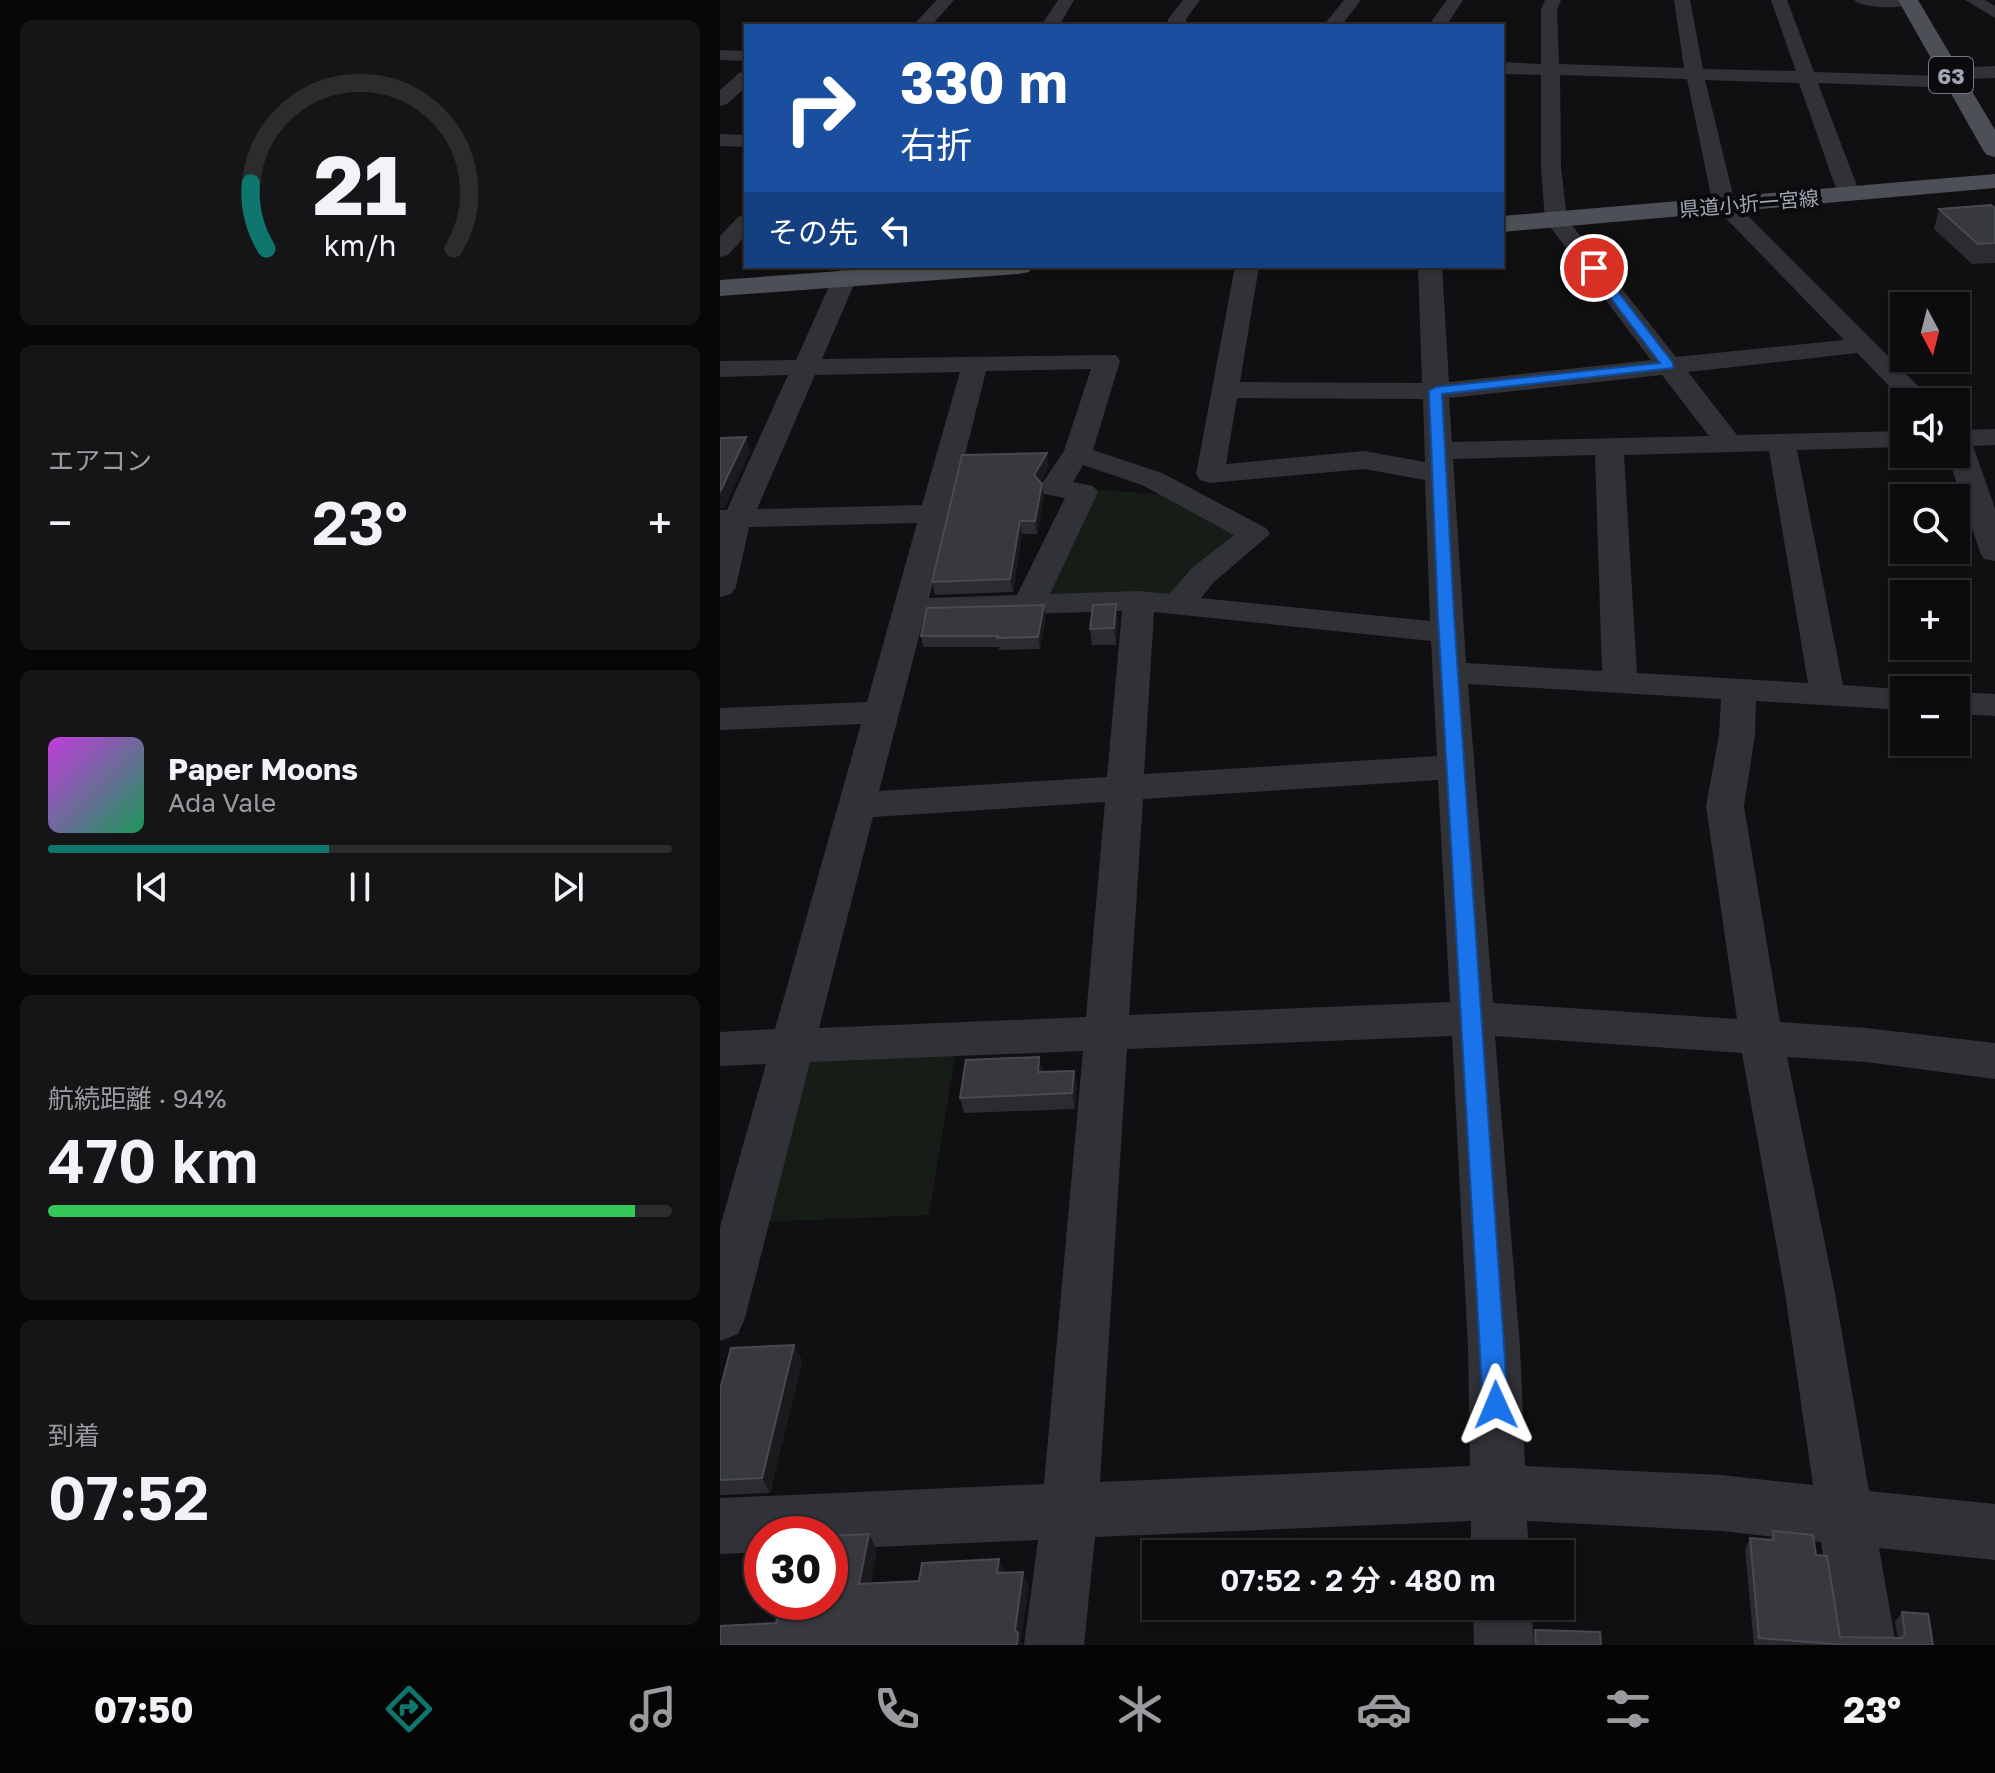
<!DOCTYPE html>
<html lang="ja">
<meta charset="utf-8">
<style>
:root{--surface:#0c0c0e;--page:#151517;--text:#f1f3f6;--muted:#9a9b9e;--line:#2c2c2e;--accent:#0f766e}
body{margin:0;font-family:"Golos Text","Noto Sans JP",sans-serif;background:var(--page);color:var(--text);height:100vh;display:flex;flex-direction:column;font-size:30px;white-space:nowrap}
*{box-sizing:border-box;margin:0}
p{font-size:26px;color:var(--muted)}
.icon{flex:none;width:44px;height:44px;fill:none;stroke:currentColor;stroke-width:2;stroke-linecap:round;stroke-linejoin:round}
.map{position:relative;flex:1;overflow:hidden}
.panel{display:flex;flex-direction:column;gap:20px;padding:20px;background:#070708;width:720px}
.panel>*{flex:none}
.hud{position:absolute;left:24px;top:24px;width:760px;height:244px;border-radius:0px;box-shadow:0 2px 6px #0004,0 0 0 2px var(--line);background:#1a4fa0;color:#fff;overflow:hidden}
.needle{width:52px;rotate:173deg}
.tools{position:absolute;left:1170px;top:292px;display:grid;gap:16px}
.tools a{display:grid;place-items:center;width:80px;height:80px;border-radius:0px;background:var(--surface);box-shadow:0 2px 6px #0004,0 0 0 2px var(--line);font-size:40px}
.speed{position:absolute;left:24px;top:1516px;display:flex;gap:16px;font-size:40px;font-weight:700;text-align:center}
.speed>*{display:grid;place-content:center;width:104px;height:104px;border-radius:50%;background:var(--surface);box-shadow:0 2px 6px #0004,0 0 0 2px var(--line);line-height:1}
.speed .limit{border:12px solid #d22;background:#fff;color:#111}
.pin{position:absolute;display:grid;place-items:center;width:68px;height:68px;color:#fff;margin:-34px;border:4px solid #fff;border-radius:50%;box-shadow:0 2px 8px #0007}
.me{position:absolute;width:88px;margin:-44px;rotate:359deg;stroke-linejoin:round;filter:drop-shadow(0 0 6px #0008)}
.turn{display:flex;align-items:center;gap:28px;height:168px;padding:0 24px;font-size:36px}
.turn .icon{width:104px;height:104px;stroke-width:2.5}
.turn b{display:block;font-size:56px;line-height:68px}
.then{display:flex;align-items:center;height:76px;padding:0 24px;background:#0003;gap:16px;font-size:30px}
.big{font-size:60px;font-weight:600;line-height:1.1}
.panel .widget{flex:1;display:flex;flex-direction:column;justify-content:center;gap:12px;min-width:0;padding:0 28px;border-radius:12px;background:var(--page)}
.panel .dial{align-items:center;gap:0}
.dial svg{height:208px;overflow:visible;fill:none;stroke:var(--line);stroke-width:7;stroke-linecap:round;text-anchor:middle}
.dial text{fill:var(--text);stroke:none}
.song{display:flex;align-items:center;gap:24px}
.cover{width:96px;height:96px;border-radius:12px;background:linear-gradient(135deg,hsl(290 70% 55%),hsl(150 70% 35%))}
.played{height:8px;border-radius:4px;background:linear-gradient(90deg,var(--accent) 45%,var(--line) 45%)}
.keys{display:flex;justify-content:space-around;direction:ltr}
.heat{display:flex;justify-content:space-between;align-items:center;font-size:44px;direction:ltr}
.charge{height:12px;border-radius:6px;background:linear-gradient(90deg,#34c759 94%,var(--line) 0)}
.trip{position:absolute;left:422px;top:1540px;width:432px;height:80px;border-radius:0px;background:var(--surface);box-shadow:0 2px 6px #0004,0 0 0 2px var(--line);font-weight:600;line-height:80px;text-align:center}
.dock{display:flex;height:128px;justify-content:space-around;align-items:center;background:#050506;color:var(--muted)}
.dock .icon{width:56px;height:56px}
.dock .on{color:var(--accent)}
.dock b{font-size:36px;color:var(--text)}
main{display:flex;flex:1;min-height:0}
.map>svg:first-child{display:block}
.green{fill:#161d17}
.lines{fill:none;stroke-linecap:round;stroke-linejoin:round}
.minor{fill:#313237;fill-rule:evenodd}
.major{fill:#4d4f56;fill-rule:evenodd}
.wall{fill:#2c2c30}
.shaded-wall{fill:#1b1b1e}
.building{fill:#38393e;stroke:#484a51;stroke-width:2}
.route{fill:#1a73e8;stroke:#114b97;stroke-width:2}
.labels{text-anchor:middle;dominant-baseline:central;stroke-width:8;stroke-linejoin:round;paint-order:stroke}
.far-street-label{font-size:20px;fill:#a0a6b4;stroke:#0b0b0d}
.shield{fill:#0b0b0d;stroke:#737882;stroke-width:2}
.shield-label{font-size:22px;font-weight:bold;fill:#a0a6b4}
</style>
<main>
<section class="panel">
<div class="widget dial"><svg viewBox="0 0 100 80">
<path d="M14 69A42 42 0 1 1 86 69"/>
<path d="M14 69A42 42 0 0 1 8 44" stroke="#0f766e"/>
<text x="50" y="56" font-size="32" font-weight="700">21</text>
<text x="50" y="72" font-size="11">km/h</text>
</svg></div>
<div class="widget"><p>エアコン</p>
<div class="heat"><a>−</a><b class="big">23°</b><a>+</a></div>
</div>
<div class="widget">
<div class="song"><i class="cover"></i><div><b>Paper Moons</b><p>Ada Vale</p></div></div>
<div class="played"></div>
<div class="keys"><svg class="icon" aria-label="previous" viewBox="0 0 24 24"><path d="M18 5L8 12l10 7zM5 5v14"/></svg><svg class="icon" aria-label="pause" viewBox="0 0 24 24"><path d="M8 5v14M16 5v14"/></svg><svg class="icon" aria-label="next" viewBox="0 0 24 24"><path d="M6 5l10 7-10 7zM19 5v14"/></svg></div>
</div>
<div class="widget"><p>航続距離 · 94%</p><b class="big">470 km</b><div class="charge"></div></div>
<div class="widget"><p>到着</p><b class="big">07:52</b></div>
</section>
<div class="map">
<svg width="1275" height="1645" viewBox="0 0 1275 1645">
<rect width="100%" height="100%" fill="#101012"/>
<g class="green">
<polygon points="370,489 445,495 519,533 447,597 318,599"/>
<polygon points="236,1049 209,1215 40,1222 81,1066 95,1056"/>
</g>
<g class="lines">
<g class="minor">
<polygon points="217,0 234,0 211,26 192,26"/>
<polygon points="338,0 354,0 339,26 321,26"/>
<polygon points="463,0 480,0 466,19 466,26 448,26 448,19"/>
<polygon points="624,0 641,0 621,26 603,26"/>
<polygon points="727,0 743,0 726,26 708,26"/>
<path d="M825 0H841L837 10 839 64 964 68 954 0H970L983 69 1076 71 1051 0H1067L1094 72 1223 76 1224 70 1231 68 1275 66V78L1242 79V86L1235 88 1098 83 1140 194 1129 201 1118 194 1079 83 985 80 1015 203 1214 402H1185L1137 353 968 372 1017 435 1184 431V447L1077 450 1123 685 1191 690H1184V710L1036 701 1035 735 1024 806 1060 1022 1146 1028 1275 1043V1079L1146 1062 1067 1057 1115 1293 1149 1491 1275 1504V1560L1159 1548 1176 1645H1116L1101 1542 1001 1531 807 1521 809 1554H751V1521L375 1537 364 1645H304L318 1540 110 1549V1534H42V1552L0 1554V1498L324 1484 363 1051 90 1062 25 1318 18 1334 0 1341V1227L46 1064 0 1066V1032L55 1029 141 724 0 730V708L147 702 197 523 29 527 16 587 11 594 0 597V510H7L68 375 0 377V361L76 360 112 280 123 266H148L135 282 102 359 396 355 400 361 373 450 442 473 546 528 550 534 494 582 481 598 710 621 705 480 644 469 490 483 480 480 476 474 515 266H539L520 382 702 383 698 266H722L729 382 931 360 825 220 821 167V75L782 74V62L821 64V10ZM840 75 967 79 993 205 1124 340 956 357 847 219 841 167ZM371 369 344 451 319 488 324 494 345 498 297 595 209 598 266 371ZM240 372 202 505 37 509 95 375ZM942 375 989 436 732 442 729 398ZM517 398 703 399 705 462 644 451 506 464ZM1049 451 1088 683 917 673 904 455ZM875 455 882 671 746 663 733 459ZM363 465 422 485 514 535 472 568 449 594 419 591 330 594 378 492 373 486 353 482ZM402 611 387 777 159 791 204 617ZM434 612 711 641 717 756 424 774ZM748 684 1001 699 999 735 986 806 1017 1019 773 1003ZM718 780 730 1002 409 1015 423 799ZM385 802 366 1017 99 1028 153 817ZM732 1036 748 1347 750 1466 380 1482 407 1049ZM775 1036 1022 1053 1065 1293 1093 1485 1001 1475 805 1466 800 1347Z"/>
<path d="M1134 0H1197V1C1187 10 1144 9 1134 0Z"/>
<polygon points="1245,0 1265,0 1275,6 1275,18"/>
<polygon points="0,50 26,51 26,61 0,60"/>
<polygon points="26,71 26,87 7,104 0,106 0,90 19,73"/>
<polygon points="0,134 26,135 26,147 0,146"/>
<polygon points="26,215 26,235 8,255 0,257 0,236 18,217"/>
<polygon points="1275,429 1275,445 1253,446 1275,508 1275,561 1264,559 1260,552 1227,454 1236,454 1236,430"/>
<polygon points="1236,692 1275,694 1275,716 1236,714"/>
<polygon points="753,1606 811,1606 814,1645 754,1645"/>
</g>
<g class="major">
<polygon points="1178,0 1198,0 1275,130 1275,157 1267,155 1263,150"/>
<polygon points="1275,174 1275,188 782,232 782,216"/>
<polygon points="187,266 313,266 309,272 299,274 0,296 0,280"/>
</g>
</g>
<g class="wall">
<polygon points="1275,208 1275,263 1252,264 1214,229 1219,209"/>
<polygon points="329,466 320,482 322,484 324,497 317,534 302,534 293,592 215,595 212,582"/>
<polygon points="326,616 320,649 279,650 279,647 203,647 201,636"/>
<polygon points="398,620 396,645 372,645 370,629"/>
<polygon points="319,1057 323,1072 357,1086 355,1109 244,1113 240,1098"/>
<polygon points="74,1345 82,1361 50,1493 0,1495 0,1390"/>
<polygon points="1053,1531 1096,1555 1120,1637 1178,1638 1175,1622 1182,1612 1213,1645 1034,1645 1025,1549 1030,1538 1050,1539"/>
<polygon points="815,1630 881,1645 812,1645"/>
</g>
<g class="shaded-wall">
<polygon points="26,437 30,452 5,507 0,508 0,492"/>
<polygon points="327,453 329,466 316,488 314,475"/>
<polygon points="322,484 324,497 317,534 315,521"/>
<polygon points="300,521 302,534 293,592 290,579"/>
<polygon points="396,604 398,620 396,645 394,628"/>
<polygon points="324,605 326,616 320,649 318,637"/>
<polygon points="319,1057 323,1073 318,1072"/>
<polygon points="354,1071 357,1086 355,1109 352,1093"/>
<polygon points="74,1345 82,1361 50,1493 42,1478"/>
<polygon points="149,1534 157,1550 148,1599 139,1584"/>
<polygon points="279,1559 285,1574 277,1573"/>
<polygon points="303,1572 309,1587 301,1641 303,1645 297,1645 295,1630"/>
</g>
<g class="building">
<polygon points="1271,205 1275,208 1275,243 1258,244 1219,209"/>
<polygon points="26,437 0,492 0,438"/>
<polygon points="327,453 314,475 322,484 315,521 300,521 290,579 212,582 242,455"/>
<polygon points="396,604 394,628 370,629 373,605"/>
<polygon points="324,605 318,637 277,638 278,636 201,636 207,608"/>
<polygon points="319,1057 318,1072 354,1071 352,1093 240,1098 246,1060"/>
<polygon points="74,1345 42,1478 0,1480 0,1390 11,1348"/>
<polygon points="98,1526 101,1534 74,1534 75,1527"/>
<polygon points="1053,1531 1093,1535 1096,1555 1107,1556 1120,1637 1182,1638 1185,1634 1182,1612 1208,1614 1213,1645 1126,1645 1039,1638 1030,1538 1054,1540"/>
<polygon points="149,1534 139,1584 199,1581 202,1563 279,1559 277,1573 303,1572 295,1630 298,1633 297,1645 0,1645 0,1626 56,1623 60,1602 110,1602 110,1536"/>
<polygon points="815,1630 880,1632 881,1645 816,1645"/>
</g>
<polygon class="route" points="870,266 878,266 953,363 953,368 722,394 734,616 788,1405 785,1414 776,1417 767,1414 763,1405 718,616 709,391 716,387 940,363 870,271"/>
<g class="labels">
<g class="far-street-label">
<text transform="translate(1029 203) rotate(-5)">県道小折一宮線</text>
</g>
<rect class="shield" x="1209" y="57" width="44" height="36" rx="6"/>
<g class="shield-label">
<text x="1231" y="75">63</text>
</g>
</g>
</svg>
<div class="tools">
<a><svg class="needle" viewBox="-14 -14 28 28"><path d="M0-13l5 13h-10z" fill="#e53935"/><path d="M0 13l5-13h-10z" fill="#9a9b9e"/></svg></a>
<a><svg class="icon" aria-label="sound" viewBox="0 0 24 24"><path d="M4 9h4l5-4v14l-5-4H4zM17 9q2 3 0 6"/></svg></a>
<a><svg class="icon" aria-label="search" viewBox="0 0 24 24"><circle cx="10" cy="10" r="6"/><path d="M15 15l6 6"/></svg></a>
<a>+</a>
<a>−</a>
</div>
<div class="speed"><div class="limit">30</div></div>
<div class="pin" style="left:874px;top:268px;background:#d93025"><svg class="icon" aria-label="arrive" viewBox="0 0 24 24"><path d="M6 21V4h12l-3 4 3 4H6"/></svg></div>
<svg class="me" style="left:776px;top:1405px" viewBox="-20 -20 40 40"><path d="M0-17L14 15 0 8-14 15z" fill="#1a73e8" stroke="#fff" stroke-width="4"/></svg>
<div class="trip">07:52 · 2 分 · 480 m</div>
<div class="hud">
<div class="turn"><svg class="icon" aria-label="right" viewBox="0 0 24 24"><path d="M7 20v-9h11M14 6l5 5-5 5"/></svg><div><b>330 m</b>右折</div></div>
<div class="then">その先<svg class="icon" aria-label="left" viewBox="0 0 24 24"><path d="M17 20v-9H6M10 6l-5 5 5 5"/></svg></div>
</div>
</div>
</main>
<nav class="dock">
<b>07:50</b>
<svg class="icon on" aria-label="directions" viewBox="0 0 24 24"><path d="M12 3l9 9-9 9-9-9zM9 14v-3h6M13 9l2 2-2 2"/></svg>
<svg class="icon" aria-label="music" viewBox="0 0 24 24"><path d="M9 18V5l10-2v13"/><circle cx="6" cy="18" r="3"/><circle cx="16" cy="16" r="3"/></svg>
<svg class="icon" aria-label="phone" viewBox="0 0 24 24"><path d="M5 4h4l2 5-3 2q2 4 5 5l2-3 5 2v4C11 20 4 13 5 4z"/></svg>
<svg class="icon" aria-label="climate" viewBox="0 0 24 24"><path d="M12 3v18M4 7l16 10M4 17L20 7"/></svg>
<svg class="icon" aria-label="car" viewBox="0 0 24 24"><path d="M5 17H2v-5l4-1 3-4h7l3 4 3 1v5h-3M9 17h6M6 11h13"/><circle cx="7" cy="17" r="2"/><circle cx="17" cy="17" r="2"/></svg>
<svg class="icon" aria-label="filters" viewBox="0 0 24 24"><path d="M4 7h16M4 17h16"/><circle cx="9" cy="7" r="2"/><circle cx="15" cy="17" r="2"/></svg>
<b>23°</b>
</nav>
